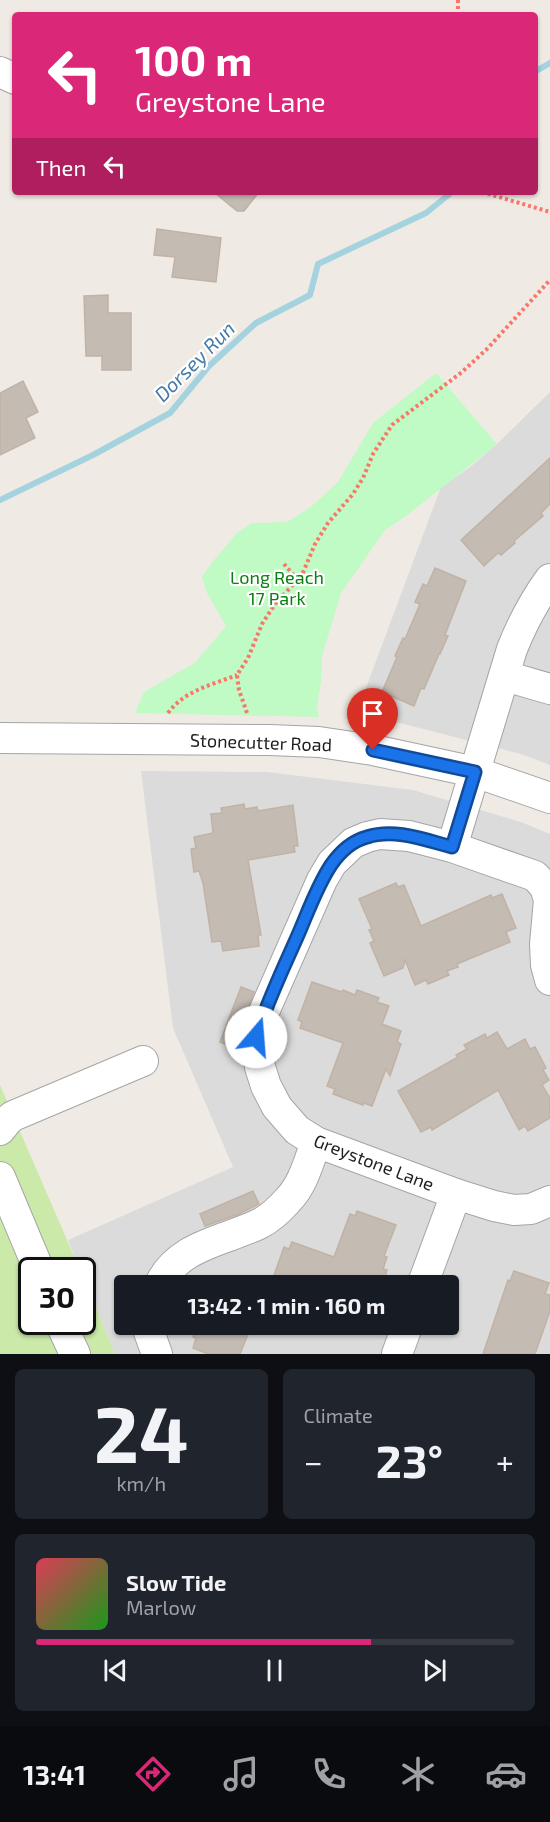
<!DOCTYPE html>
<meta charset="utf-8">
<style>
:root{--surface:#171b24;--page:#20242c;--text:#f1f3f6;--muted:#9ea1a6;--line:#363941;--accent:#db2777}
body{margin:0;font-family:"Exo 2",sans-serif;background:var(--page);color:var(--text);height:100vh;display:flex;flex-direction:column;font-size:22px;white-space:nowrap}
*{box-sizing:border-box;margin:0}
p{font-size:20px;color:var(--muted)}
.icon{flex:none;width:33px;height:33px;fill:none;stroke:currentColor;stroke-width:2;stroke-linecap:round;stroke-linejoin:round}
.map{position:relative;height:1354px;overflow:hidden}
.drawer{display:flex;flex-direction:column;gap:15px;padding:15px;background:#0d0f14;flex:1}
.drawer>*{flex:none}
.banner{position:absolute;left:12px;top:12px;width:526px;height:183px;border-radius:6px;box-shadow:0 2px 4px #0004;background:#db2777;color:#fff;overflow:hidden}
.speed{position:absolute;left:18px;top:1257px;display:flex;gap:12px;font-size:30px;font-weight:700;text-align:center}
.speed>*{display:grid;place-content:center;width:78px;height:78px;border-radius:50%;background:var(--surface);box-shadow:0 2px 4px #0004;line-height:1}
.speed .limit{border:3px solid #111;border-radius:9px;background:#fff;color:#111}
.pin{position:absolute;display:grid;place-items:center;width:51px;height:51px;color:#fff;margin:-62px -26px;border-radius:50% 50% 50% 0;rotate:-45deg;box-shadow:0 0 6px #0007}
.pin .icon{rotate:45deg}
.me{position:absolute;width:66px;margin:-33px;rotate:18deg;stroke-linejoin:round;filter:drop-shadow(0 0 4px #0008)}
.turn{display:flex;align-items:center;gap:21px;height:126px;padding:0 24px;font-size:27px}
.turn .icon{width:78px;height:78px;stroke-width:2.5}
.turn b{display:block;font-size:42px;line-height:51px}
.then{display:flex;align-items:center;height:57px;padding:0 24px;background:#0003;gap:12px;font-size:22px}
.big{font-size:45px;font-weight:700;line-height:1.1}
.drawer .card{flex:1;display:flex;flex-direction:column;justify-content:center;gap:9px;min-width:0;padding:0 21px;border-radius:9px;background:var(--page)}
.drawer .dial{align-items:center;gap:0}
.dial b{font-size:78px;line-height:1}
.song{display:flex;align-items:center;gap:18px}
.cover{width:72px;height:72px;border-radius:9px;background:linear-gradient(135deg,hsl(350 70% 55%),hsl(120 70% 35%))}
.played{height:6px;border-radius:3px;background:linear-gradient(90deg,var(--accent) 70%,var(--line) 70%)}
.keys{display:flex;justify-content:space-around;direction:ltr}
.heat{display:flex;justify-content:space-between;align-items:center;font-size:33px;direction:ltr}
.drawer .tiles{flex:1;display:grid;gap:15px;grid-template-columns:1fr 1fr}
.card:last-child{grid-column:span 2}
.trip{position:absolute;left:114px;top:1275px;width:345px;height:60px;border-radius:6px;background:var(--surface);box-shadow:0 2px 4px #0004;font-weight:700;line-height:60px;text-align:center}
.tab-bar{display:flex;height:96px;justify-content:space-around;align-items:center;background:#090b0e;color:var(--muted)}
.tab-bar .icon{width:42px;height:42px}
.tab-bar .current{color:var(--accent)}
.tab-bar b{font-size:27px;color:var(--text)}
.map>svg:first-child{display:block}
.residential{fill:#dcdbdb;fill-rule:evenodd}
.grass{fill:#cbeaa9}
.park{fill:#c0fac4}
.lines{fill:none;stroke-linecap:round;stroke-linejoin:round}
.stream{stroke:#a4d2de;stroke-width:6}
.building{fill:#c4bbb3;stroke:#c1b2a6;stroke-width:1.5}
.minor-casing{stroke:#a5a5a5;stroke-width:32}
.path{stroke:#fc7569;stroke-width:4;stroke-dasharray:3 3;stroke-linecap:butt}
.minor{stroke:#fff;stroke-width:30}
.route-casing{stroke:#114b97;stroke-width:15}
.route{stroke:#1a73e8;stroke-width:10}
.labels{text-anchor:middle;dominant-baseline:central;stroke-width:4.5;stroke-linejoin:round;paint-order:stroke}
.park-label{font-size:18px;fill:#0a7f11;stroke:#fff}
.street-label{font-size:18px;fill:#1e1e1e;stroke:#fff}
.water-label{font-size:20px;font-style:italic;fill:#467aa8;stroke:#fff}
</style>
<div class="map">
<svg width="550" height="1354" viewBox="0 0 550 1354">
<rect width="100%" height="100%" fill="#efebe4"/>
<g class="residential">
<polygon points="550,392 550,765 521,754 357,712 441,487 469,468 497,444"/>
<path d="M141 771 267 772 413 790 521 822 550 834V1354H115L83 1276 82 1270H80L68 1240 233 1167 173 1028ZM124 1286H448V1324H124Z"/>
</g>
<polygon class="grass" points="0,1085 80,1270 32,1270 32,1322 82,1322 83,1276 115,1354 0,1354"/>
<polygon class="park" points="436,373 497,444 406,516 385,530 341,593 322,656 321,682 317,707 319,717 135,713 144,692 196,662 226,626 207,593 202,577 214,560 237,533 252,523 287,522 312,506 338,482 373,423"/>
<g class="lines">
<g class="stream">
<polyline points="536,71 550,63"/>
<polyline points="0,500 93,455 170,413 209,366 256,323 310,295 318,264 426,213 452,192"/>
</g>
</g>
<g class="building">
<polygon points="214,192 259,192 244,211 237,211"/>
<polygon points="157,229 221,238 216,282 172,277 175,257 154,255"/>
<polygon points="108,295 108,313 131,313 131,370 102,370 102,356 86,356 84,296"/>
<polygon points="23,381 38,412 26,418 35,438 0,455 0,393"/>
<polygon points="550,458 550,504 541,513 543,516 514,541 515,543 501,555 498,553 484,566 461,540"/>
<polygon points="435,568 466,581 445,635 448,636 440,654 439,654 424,689 421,688 414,706 382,692 397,657 395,656 403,638 405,639 420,604 415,602 423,584 427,586"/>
<polygon points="244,804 245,809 257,807 258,811 293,805 298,846 294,846 295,852 248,860 261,935 258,935 259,946 223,951 221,941 212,942 203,883 199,871 194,872 191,849 196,848 194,837 213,833 211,814 222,813 221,808"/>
<polygon points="396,883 398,887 404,885 421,926 491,895 492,898 502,894 516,928 506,932 510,942 457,964 458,967 447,971 449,975 428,984 426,980 415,985 405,960 403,968 384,976 370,943 374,941 369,930 372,929 359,899"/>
<polygon points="312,982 342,992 343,990 355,995 357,990 379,998 377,1002 389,1006 382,1024 401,1031 397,1042 401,1044 390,1076 386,1069 372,1106 364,1103 363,1105 333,1094 335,1089 327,1086 343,1043 300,1028 302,1022 298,1020"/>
<polygon points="241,987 254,992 239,1032 238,1049 220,1042"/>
<polygon points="497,1032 507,1049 525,1039 530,1049 535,1047 546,1068 543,1070 549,1080 542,1085 550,1098 550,1118 528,1131 525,1126 519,1130 498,1090 432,1130 431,1127 421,1132 398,1091 458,1057 456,1055 467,1049 464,1045 485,1034 487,1038"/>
<polygon points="253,1191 259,1204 239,1214 205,1226 200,1214"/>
<polygon points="357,1211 396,1225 384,1256 387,1257 383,1269 387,1270 382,1286 272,1286 275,1278 273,1278 284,1247 289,1249 292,1242 334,1257 350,1214 355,1216"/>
<polygon points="514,1271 549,1283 545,1294 550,1295 550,1311 535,1354 483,1354 508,1280 510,1281"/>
<polygon points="198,1324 252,1324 240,1354 208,1354 193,1348 196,1338 193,1337"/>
</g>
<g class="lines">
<g class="minor-casing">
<g id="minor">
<polyline points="0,72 15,79"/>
<polyline points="505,676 550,689"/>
<polyline points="0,738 269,740 319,742 373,750 475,772 550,798"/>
<path d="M452 847 512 649C522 624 534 601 550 579"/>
<polyline points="550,980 546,965 545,944 549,900 545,887 535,876 452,847 409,836 380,834 367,837 353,843 332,863 322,880 263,1014 256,1037 260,1067 266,1086 277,1107 297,1130 316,1142 456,1194 494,1206 514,1210 531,1209 550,1201"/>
<polyline points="0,1130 8,1120 13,1116 143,1061"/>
<polyline points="0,1177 39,1270"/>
<path d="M159 1286C177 1245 224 1241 259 1224 269 1219 281 1208 288 1200 303 1185 309 1161 316 1142"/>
<polyline points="422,1286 456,1194"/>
<polyline points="60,1322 75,1354"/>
<polyline points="149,1324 149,1332 157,1354"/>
<polyline points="397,1354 408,1324"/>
</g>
</g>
<g class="path">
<polyline points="458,15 458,0"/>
<polyline points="482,192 550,212"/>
<polyline points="284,564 298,580"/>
<path d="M168 713C185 690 212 685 237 675"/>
<polyline points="247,713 239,690 237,675 248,658 262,624 275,604 302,575 315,544 328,523 353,494 363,478 373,454 392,425 462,372 487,349 550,280"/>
</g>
<use href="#minor" class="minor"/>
</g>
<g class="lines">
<g class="route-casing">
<path id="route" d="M256 1037C267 1002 283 969 298 935 308 912 317 886 331 865 340 852 352 841 367 837 395 828 425 840 452 847L475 772 373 750"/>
</g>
<use href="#route" class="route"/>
</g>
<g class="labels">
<g class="park-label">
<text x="277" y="577">Long Reach<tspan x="277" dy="21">17 Park</tspan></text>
</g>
<g class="street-label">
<text transform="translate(261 742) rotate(2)">Stonecutter Road</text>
<text transform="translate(374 1162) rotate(21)">Greystone Lane</text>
</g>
<g class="water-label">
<text transform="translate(194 361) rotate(-45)">Dorsey Run</text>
</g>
</g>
</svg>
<div class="speed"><div class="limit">30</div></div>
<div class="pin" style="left:373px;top:750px;background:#d93025"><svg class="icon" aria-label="arrive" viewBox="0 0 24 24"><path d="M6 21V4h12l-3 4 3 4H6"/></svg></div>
<svg class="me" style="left:256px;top:1037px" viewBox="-20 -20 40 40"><circle r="19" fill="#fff"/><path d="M0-13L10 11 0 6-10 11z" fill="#1a73e8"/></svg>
<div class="trip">13:42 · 1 min · 160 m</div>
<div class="banner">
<div class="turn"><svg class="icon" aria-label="left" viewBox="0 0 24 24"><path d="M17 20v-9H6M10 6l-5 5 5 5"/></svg><div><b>100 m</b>Greystone Lane</div></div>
<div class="then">Then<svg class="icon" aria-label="left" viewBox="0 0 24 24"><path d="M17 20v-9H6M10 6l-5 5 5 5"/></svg></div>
</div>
</div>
<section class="drawer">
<div class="tiles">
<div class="card dial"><b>24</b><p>km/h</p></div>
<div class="card"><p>Climate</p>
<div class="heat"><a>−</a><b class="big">23°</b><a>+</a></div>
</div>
<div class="card">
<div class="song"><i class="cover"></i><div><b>Slow Tide</b><p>Marlow</p></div></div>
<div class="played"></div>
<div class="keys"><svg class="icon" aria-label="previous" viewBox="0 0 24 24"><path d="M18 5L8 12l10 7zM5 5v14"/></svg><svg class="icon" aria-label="pause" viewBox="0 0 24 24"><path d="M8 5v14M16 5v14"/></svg><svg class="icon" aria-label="next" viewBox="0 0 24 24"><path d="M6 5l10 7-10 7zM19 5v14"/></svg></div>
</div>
</div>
</section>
<nav class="tab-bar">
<b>13:41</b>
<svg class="icon current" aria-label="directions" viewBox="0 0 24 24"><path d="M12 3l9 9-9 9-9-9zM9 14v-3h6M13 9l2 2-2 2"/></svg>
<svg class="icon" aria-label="music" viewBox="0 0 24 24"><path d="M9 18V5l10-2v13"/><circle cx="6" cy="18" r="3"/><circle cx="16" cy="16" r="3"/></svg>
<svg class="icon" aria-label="phone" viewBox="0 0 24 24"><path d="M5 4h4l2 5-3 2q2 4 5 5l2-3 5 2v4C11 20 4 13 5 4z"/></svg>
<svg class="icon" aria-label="climate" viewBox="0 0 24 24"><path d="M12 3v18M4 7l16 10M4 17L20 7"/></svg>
<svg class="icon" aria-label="car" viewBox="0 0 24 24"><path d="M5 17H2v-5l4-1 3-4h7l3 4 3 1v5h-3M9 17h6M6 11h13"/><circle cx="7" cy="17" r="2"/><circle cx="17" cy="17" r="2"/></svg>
</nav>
